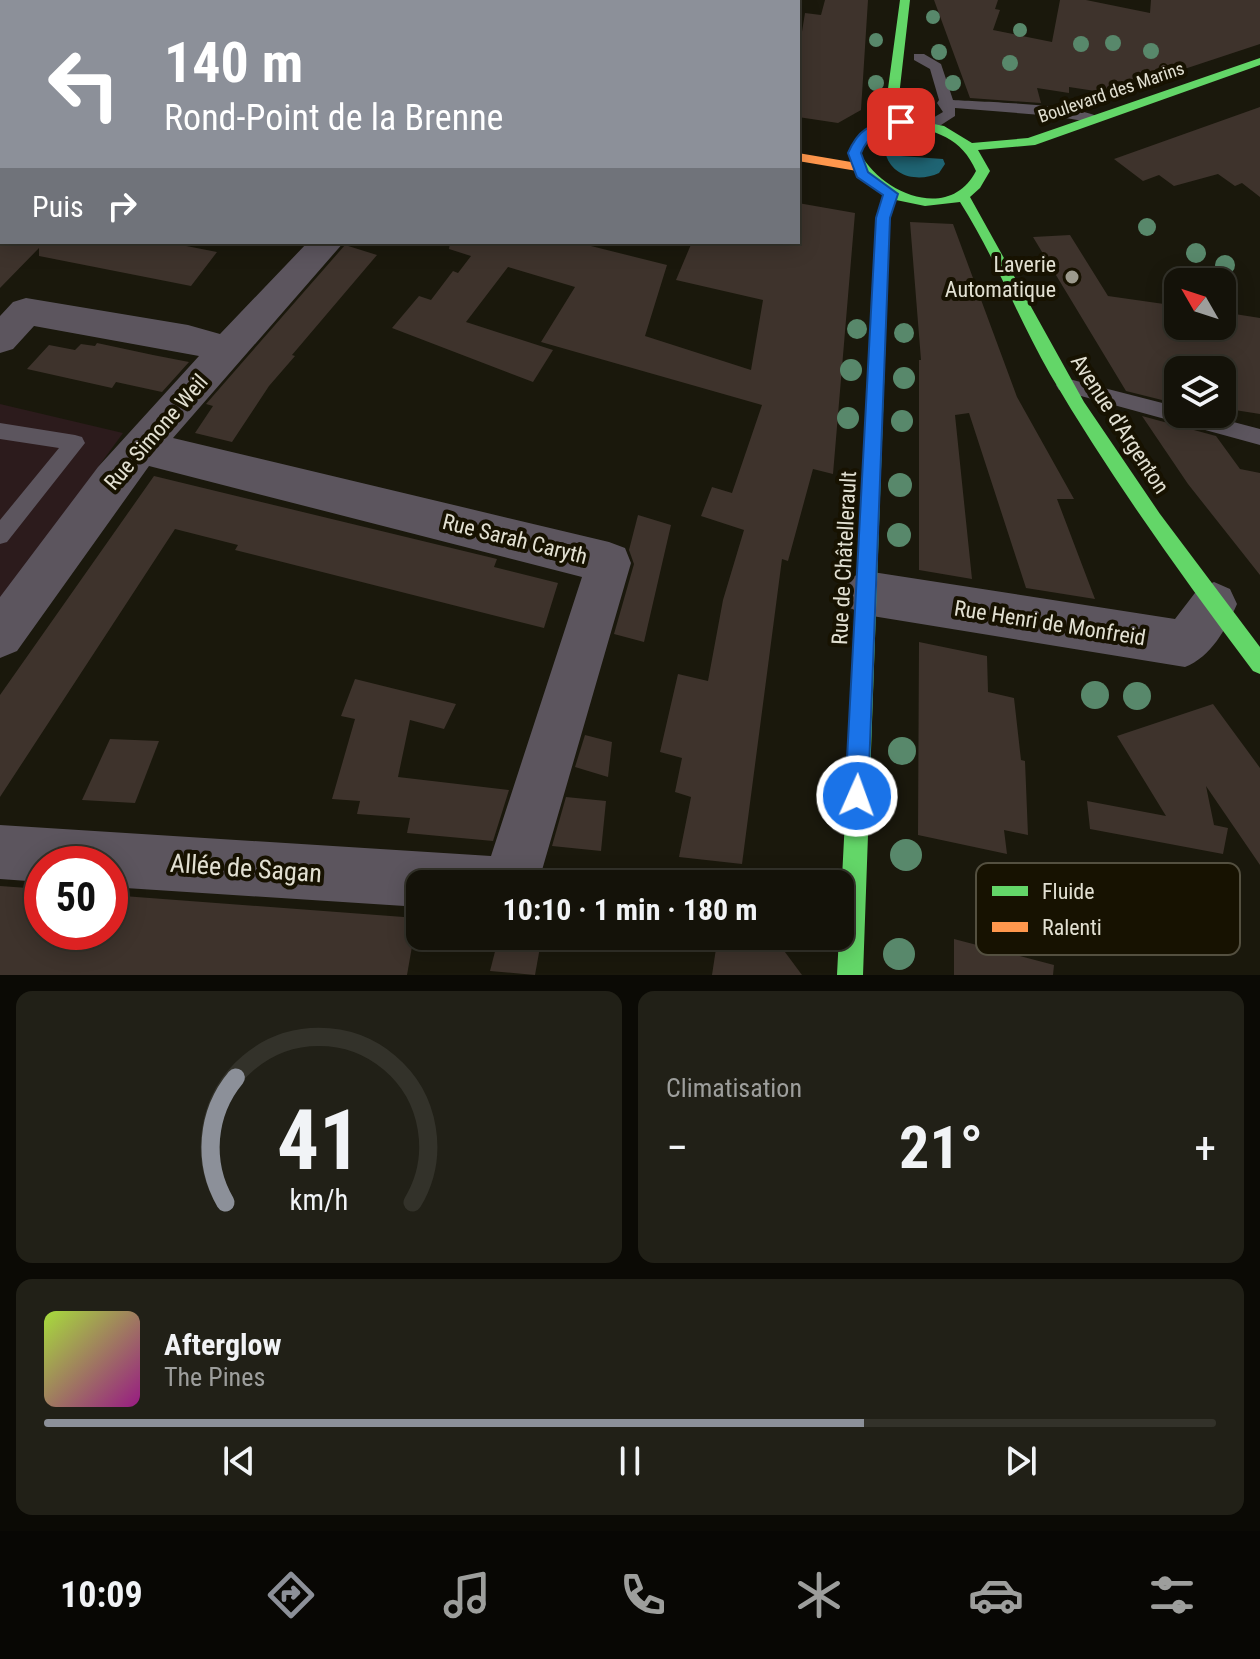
<!DOCTYPE html>
<html lang="fr">
<meta charset="utf-8">
<style>
:root{--surface:#141209;--page:#212017;--text:#f1f3f6;--muted:#9d9e9c;--line:#33322a;--accent:#8c9099}
body{margin:0;font-family:"Roboto Condensed",sans-serif;background:var(--page);color:var(--text);height:100vh;display:flex;flex-direction:column;font-size:30px;white-space:nowrap}
*{box-sizing:border-box;margin:0}
p{font-size:26px;color:var(--muted)}
.icon{flex:none;width:44px;height:44px;fill:none;stroke:currentColor;stroke-width:2;stroke-linecap:round;stroke-linejoin:round}
.map{position:relative;height:975px;overflow:hidden}
.sheet{display:flex;flex-direction:column;gap:16px;padding:16px;background:#0b0a05;flex:1}
.sheet>*{flex:none}
.hud{position:absolute;left:0px;top:0px;width:800px;height:244px;box-shadow:0 4px 20px #0003,0 0 0 2px var(--line);background:#8c9099;color:#fff;overflow:hidden}
.needle{width:52px;rotate:309deg}
.fabs{position:absolute;left:1164px;top:268px;display:grid;gap:16px}
.fabs a{display:grid;place-items:center;width:72px;height:72px;border-radius:16px;background:var(--surface);box-shadow:0 4px 20px #0003,0 0 0 2px var(--line);font-size:40px}
.speed{position:absolute;left:24px;top:846px;display:flex;gap:16px;font-size:40px;font-weight:700;text-align:center}
.speed>*{display:grid;place-content:center;width:104px;height:104px;border-radius:50%;background:var(--surface);box-shadow:0 4px 20px #0003,0 0 0 2px var(--line);line-height:1}
.speed .limit{border:12px solid #d22;background:#fff;color:#111}
.pin{position:absolute;display:grid;place-items:center;width:68px;height:68px;color:#fff;margin:-34px;border-radius:16px;box-shadow:0 4px 12px #0006}
.me{position:absolute;width:88px;margin:-44px;rotate:2deg;stroke-linejoin:round;filter:drop-shadow(0 0 6px #0008)}
.turn{display:flex;align-items:center;gap:28px;height:168px;padding:0 32px;font-size:36px}
.turn .icon{width:104px;height:104px;stroke-width:2.5}
.turn b{display:block;font-size:56px;line-height:68px}
.then{display:flex;align-items:center;height:76px;padding:0 32px;background:#0003;gap:16px;font-size:30px}
.big{font-size:60px;font-weight:700;line-height:1.1}
.sheet .card{flex:1;display:flex;flex-direction:column;justify-content:center;gap:12px;min-width:0;padding:0 28px;border-radius:16px;background:var(--page)}
.sheet .dial{align-items:center;gap:0}
.dial svg{height:208px;overflow:visible;fill:none;stroke:var(--line);stroke-width:7;stroke-linecap:round;text-anchor:middle}
.dial text{fill:var(--text);stroke:none}
.song{display:flex;align-items:center;gap:24px}
.cover{width:96px;height:96px;border-radius:12px;background:linear-gradient(135deg,hsl(80 70% 55%),hsl(310 70% 35%))}
.played{height:8px;border-radius:4px;background:linear-gradient(90deg,var(--accent) 70%,var(--line) 70%)}
.keys{display:flex;justify-content:space-around;direction:ltr}
.heat{display:flex;justify-content:space-between;align-items:center;font-size:44px;direction:ltr}
.sheet .tiles{flex:1;display:grid;gap:16px;grid-template-columns:1fr 1fr}
.card:last-child{grid-column:span 2}
.trip{position:absolute;left:406px;top:870px;width:448px;height:80px;border-radius:16px;background:var(--surface);box-shadow:0 4px 20px #0003,0 0 0 2px var(--line);font-weight:700;line-height:80px;text-align:center}
.tab-bar{display:flex;height:128px;justify-content:space-around;align-items:center;background:#080704;color:var(--muted)}
.tab-bar .icon{width:56px;height:56px}
.tab-bar .on{color:var(--accent)}
.tab-bar b{font-size:36px;color:var(--text)}
.map>svg:first-child{display:block}
.industrial{fill:#2c1b1c}
.water{fill:#1f6473}
.building{fill:#3e332c}
.lines{fill:none;stroke-linecap:round;stroke-linejoin:round}
.lane{fill:#5c555e;fill-rule:evenodd}
.street{fill:#5c555e;fill-rule:evenodd}
.fast{fill:#63d668;fill-rule:evenodd}
.slow{fill:#ff974d;fill-rule:evenodd}
.tree{fill:#58886b}
.route{fill:#1a73e8;stroke:#114b97;stroke-width:2}
.poi-dot{fill:#9c9a8d;stroke:#171201;stroke-width:3}
.labels{text-anchor:middle;dominant-baseline:central;stroke-width:8;stroke-linejoin:round;paint-order:stroke}
.far-street-label{font-size:18px;fill:#e2e0d2;stroke:#171201}
.poi-label{font-size:22px;fill:#e2e0d2;stroke:#171201;text-anchor:end}
.street-label{font-size:22px;fill:#e2e0d2;stroke:#171201}
.near-street-label{font-size:26px;fill:#e2e0d2;stroke:#171201}
.key{fill:#171201;stroke:#545040;stroke-width:2}
.key-label{font-size:22px;fill:#e2e0d2}
</style>
<div class="map">
<svg width="1260" height="975" viewBox="0 0 1260 975">
<rect width="100%" height="100%" fill="#1a180c"/>
<polygon class="industrial" points="0,404 123,433 0,601"/>
<path class="water" d="M886 155 943 159 945 164 939 173C920 182 893 178 886 155Z"/>
<g class="building">
<polygon points="825,0 868,0 861,110 838,123 798,117 798,38 801,38 805,13 821,15"/>
<polygon points="934,0 998,0 995,9 1000,10 993,30 1052,42 1060,0 1086,0 1150,13 1151,0 1260,0 1260,44 1136,85 1117,81 1115,94 1069,87 1069,93 1037,88 1041,103 970,98"/>
<polygon points="1260,107 1260,197 1242,183 1235,186 1218,174 1174,186 1159,175 1143,181 1114,159"/>
<polygon points="798,203 855,213 833,474 813,469 788,561 782,559 742,864 679,857 691,797 675,792 682,758 660,752 678,674 708,681 723,600 744,530 701,516 712,487 732,493 762,405 541,342 575,287 508,267 466,322 553,350 533,382 392,328 419,296 431,300 453,271 458,273 471,256 449,249 450,242 575,242 667,265 645,336 751,370 763,300 676,280 692,242 798,242"/>
<polygon points="910,222 953,224 1017,397 1074,499 1057,499 1095,599 1026,588 969,413 955,415 972,579 919,570 919,360 921,360"/>
<polygon points="1070,235 1108,296 1178,306 1178,326 1222,326 1222,312 1260,318 1260,414 1222,408 1222,370 1178,370 1178,404 1126,391 1033,237"/>
<polygon points="0,242 166,242 217,252 191,286 39,256 39,248 0,288"/>
<polygon points="345,245 377,255 292,355 295,356 269,386 232,442 195,433 213,406 206,404"/>
<polygon points="97,343 153,355 189,362 162,392 116,382 112,388 27,369 49,345 75,350 81,344 95,346"/>
<polygon points="1142,416 1216,436 1240,469 1260,473 1260,575 1188,484"/>
<polygon points="154,476 497,559 494,567 558,583 544,628 235,550 238,545 175,529 0,797 0,695"/>
<polygon points="638,515 671,525 644,642 614,634 634,564 629,550"/>
<polygon points="919,642 987,656 988,692 1014,698 1021,760 1025,761 1028,835 1004,830 1007,854 918,835"/>
<polygon points="355,679 456,704 444,729 410,720 398,777 509,790 493,841 407,833 410,818 357,814 360,801 332,799 355,719 341,716"/>
<polygon points="1213,704 1260,768 1260,865 1206,786 1214,825 1228,828 1223,854 1090,829 1087,801 1166,816 1117,736"/>
<polygon points="585,735 612,742 608,777 575,767"/>
<polygon points="110,739 159,741 135,803 82,800"/>
<polygon points="566,797 606,801 601,851 552,846"/>
<polygon points="0,886 42,889 42,932 110,932 110,895 417,918 407,975 0,975"/>
<polygon points="499,936 542,936 535,975 490,971"/>
<polygon points="954,939 1054,965 1053,975 954,975"/>
<polygon points="717,942 782,948 802,975 712,975"/>
</g>
<g class="lines">
<g class="lane">
<path d="M914 54H924L941 64 953 100C983 102 1082 104 1102 119L1095 123 1054 116 955 108V116L941 125H931V119L943 112 937 103 939 100 930 69 914 60Z"/>
<polygon points="1065,378 1178,407 1178,414 1203,414 1260,429 1260,445 1059,390 1056,385"/>
<polygon points="0,423 75,435 82,437 85,443 7,542 0,544 0,520 59,448 0,439"/>
</g>
<g class="street">
<polygon points="308,242 344,242 173,438 609,542 625,548 631,563 538,884 420,884 420,907 110,887 110,864 42,864 42,882 0,879 0,825 491,856 582,577 149,466 17,651 0,658 0,597 98,467 199,356 34,326 13,349 0,353 0,316 13,302 26,298 188,325 220,334"/>
<path d="M866 571 1175 619 1198 589 1214 582 1230 589 1237 604C1226 629 1211 657 1185 667L866 615 850 608 843 593 850 578Z"/>
</g>
<g class="fast">
<path d="M900 0H910L899 96 891 120H914L944 126 972 143 1028 138 1260 58V65L1035 145 978 150 990 171 980 188 970 197 1084 402 1160 514 1260 647V674L1253 671C1181 575 1111 478 1050 374 1018 318 995 257 960 202L925 206 896 200 890 218 863 975H837L876 218 884 194 864 180 848 153 857 137 877 124 887 96ZM901 126C935 129 962 138 976 171 950 222 882 194 860 153L871 137Z"/>
<rect x="0" y="39" width="2" height="7"/>
</g>
<polygon class="slow" points="798,153 857,163 864,167 857,171 798,161"/>
</g>
<g class="tree">
<circle cx="933" cy="17" r="7"/>
<circle cx="1020" cy="30" r="7"/>
<circle cx="876" cy="40" r="7"/>
<circle cx="1113" cy="43" r="8"/>
<circle cx="1081" cy="44" r="8"/>
<circle cx="1151" cy="51" r="8"/>
<circle cx="939" cy="52" r="8"/>
<circle cx="1010" cy="63" r="8"/>
<circle cx="876" cy="83" r="8"/>
<circle cx="953" cy="83" r="8"/>
<circle cx="1147" cy="227" r="9"/>
<circle cx="1196" cy="253" r="10"/>
<circle cx="1225" cy="265" r="10"/>
<circle cx="857" cy="329" r="10"/>
<circle cx="904" cy="333" r="10"/>
<circle cx="851" cy="370" r="11"/>
<circle cx="904" cy="378" r="11"/>
<circle cx="848" cy="418" r="11"/>
<circle cx="902" cy="421" r="11"/>
<circle cx="900" cy="485" r="12"/>
<circle cx="899" cy="535" r="12"/>
<circle cx="1095" cy="695" r="14"/>
<circle cx="1137" cy="696" r="14"/>
<circle cx="902" cy="751" r="14"/>
<circle cx="906" cy="855" r="16"/>
<circle cx="899" cy="954" r="16"/>
</g>
<path class="route" d="M901 119 908 122 906 125C884 131 870 131 861 153L868 172 898 194 890 218 868 796 865 804 857 807 849 804 845 796 876 218 883 195 857 177 848 153C861 124 872 126 901 119Z"/>
<circle class="poi-dot" cx="1072" cy="277" r="8"/>
<g class="labels">
<g class="far-street-label">
<text transform="translate(1111 92) rotate(-19)">Boulevard des Marins</text>
</g>
<g class="poi-label">
<text x="1056" y="264">Laverie<tspan x="1056" dy="25">Automatique</tspan></text>
</g>
<g class="street-label">
<text transform="translate(1120 424) rotate(57)">Avenue d'Argenton</text>
<text transform="translate(156 432) rotate(-49)">Rue Simone Weil</text>
<text transform="translate(515 539) rotate(14)">Rue Sarah Caryth</text>
<text transform="translate(844 558) rotate(-87)">Rue de Châtellerault</text>
<text transform="translate(1050 623) rotate(9)">Rue Henri de Monfreid</text>
</g>
<g class="near-street-label">
<text transform="translate(246 868) rotate(4)">Allée de Sagan</text>
</g>
</g>
<rect x="976" y="863" width="264" height="92" rx="12" class="key"/>
<rect x="992" y="886" width="36" height="10" fill="#63d668"/>
<rect x="992" y="922" width="36" height="10" fill="#ff974d"/>
<g class="key-label">
<text x="1042" y="899">Fluide</text>
<text x="1042" y="935">Ralenti</text>
</g>
</svg>
<div class="fabs">
<a><svg class="needle" viewBox="-14 -14 28 28"><path d="M0-13l5 13h-10z" fill="#e53935"/><path d="M0 13l5-13h-10z" fill="#9d9e9c"/></svg></a>
<a><svg class="icon" aria-label="layers" viewBox="0 0 24 24"><path d="M12 4l9 5-9 5-9-5zM3 14l9 5 9-5"/></svg></a>
</div>
<div class="speed"><div class="limit">50</div></div>
<div class="pin" style="left:901px;top:122px;background:#d93025"><svg class="icon" aria-label="arrive" viewBox="0 0 24 24"><path d="M6 21V4h12l-3 4 3 4H6"/></svg></div>
<svg class="me" style="left:857px;top:796px" viewBox="-20 -20 40 40"><circle r="17" fill="#1a73e8" stroke="#fff" stroke-width="3"/><path d="M0-11L8 9 0 5-8 9z" fill="#fff"/></svg>
<div class="trip">10:10 · 1 min · 180 m</div>
<div class="hud">
<div class="turn"><svg class="icon" aria-label="left" viewBox="0 0 24 24"><path d="M17 20v-9H6M10 6l-5 5 5 5"/></svg><div><b>140 m</b>Rond-Point de la Brenne</div></div>
<div class="then">Puis<svg class="icon" aria-label="right" viewBox="0 0 24 24"><path d="M7 20v-9h11M14 6l5 5-5 5"/></svg></div>
</div>
</div>
<section class="sheet">
<div class="tiles">
<div class="card dial"><svg viewBox="0 0 100 80">
<path d="M14 69A42 42 0 1 1 86 69"/>
<path d="M14 69A42 42 0 0 1 18 21" stroke="#8c9099"/>
<text x="50" y="56" font-size="32" font-weight="700">41</text>
<text x="50" y="72" font-size="11">km/h</text>
</svg></div>
<div class="card"><p>Climatisation</p>
<div class="heat"><a>−</a><b class="big">21°</b><a>+</a></div>
</div>
<div class="card">
<div class="song"><i class="cover"></i><div><b>Afterglow</b><p>The Pines</p></div></div>
<div class="played"></div>
<div class="keys"><svg class="icon" aria-label="previous" viewBox="0 0 24 24"><path d="M18 5L8 12l10 7zM5 5v14"/></svg><svg class="icon" aria-label="pause" viewBox="0 0 24 24"><path d="M8 5v14M16 5v14"/></svg><svg class="icon" aria-label="next" viewBox="0 0 24 24"><path d="M6 5l10 7-10 7zM19 5v14"/></svg></div>
</div>
</div>
</section>
<nav class="tab-bar">
<b>10:09</b>
<svg class="icon on" aria-label="directions" viewBox="0 0 24 24"><path d="M12 3l9 9-9 9-9-9zM9 14v-3h6M13 9l2 2-2 2"/></svg>
<svg class="icon" aria-label="music" viewBox="0 0 24 24"><path d="M9 18V5l10-2v13"/><circle cx="6" cy="18" r="3"/><circle cx="16" cy="16" r="3"/></svg>
<svg class="icon" aria-label="phone" viewBox="0 0 24 24"><path d="M5 4h4l2 5-3 2q2 4 5 5l2-3 5 2v4C11 20 4 13 5 4z"/></svg>
<svg class="icon" aria-label="climate" viewBox="0 0 24 24"><path d="M12 3v18M4 7l16 10M4 17L20 7"/></svg>
<svg class="icon" aria-label="car" viewBox="0 0 24 24"><path d="M5 17H2v-5l4-1 3-4h7l3 4 3 1v5h-3M9 17h6M6 11h13"/><circle cx="7" cy="17" r="2"/><circle cx="17" cy="17" r="2"/></svg>
<svg class="icon" aria-label="filters" viewBox="0 0 24 24"><path d="M4 7h16M4 17h16"/><circle cx="9" cy="7" r="2"/><circle cx="15" cy="17" r="2"/></svg>
</nav>
